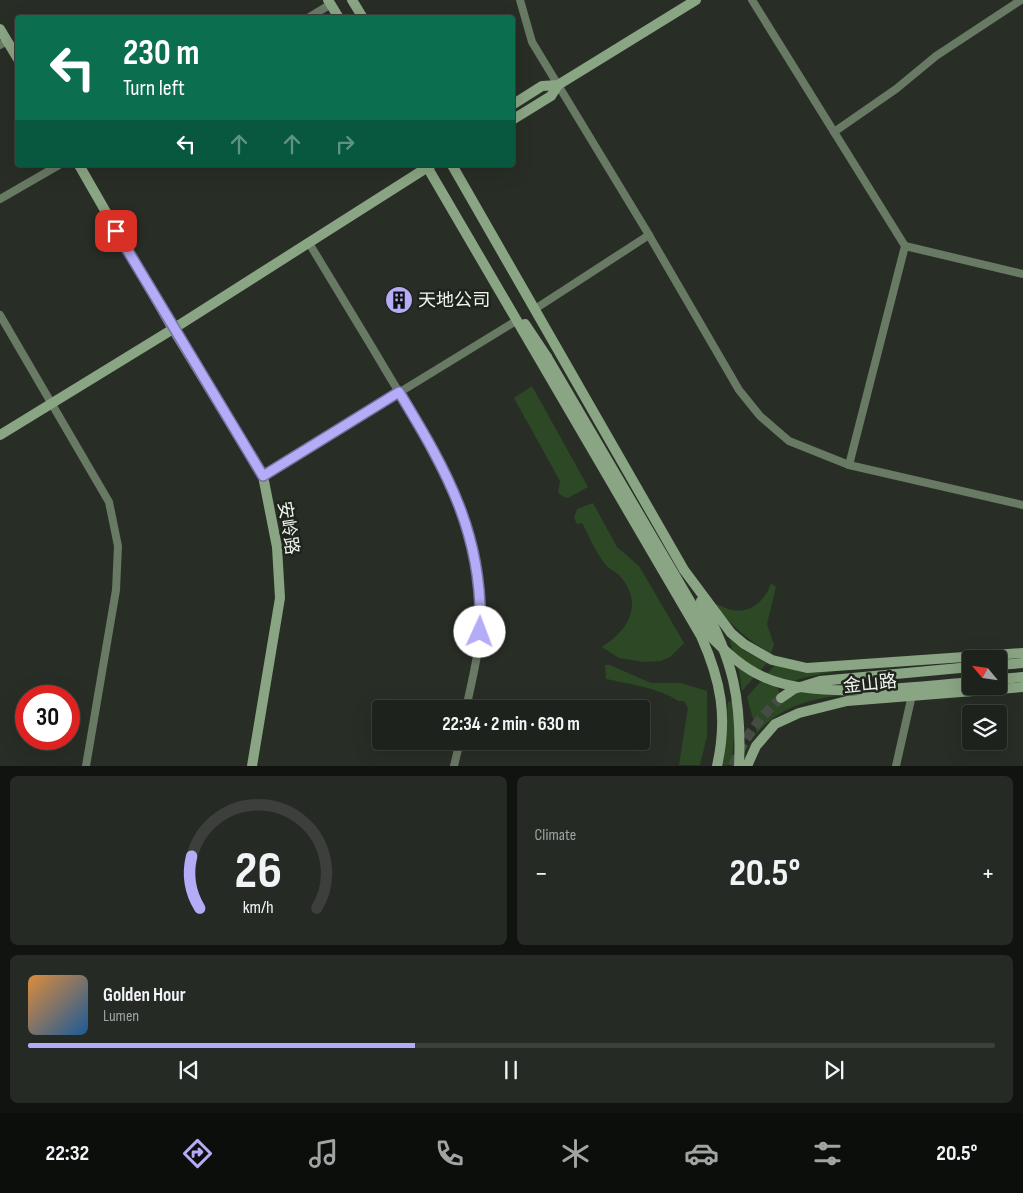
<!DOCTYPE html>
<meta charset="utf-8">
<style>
:root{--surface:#1e221c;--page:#262a25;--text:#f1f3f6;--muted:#a1a4a3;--line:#3c3f3b;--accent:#b5acf8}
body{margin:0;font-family:"Sofia Sans Condensed","Noto Sans SC",sans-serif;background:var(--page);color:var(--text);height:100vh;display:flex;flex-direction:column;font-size:19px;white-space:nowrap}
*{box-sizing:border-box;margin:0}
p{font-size:16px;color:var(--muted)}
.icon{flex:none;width:28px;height:28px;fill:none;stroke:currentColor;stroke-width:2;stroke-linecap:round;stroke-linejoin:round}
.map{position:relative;height:766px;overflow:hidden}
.drawer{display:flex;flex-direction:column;gap:10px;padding:10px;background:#10130f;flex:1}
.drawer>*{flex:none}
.top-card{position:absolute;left:15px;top:15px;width:500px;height:152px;border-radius:5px;box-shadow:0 5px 20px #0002,0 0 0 1px var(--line);background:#0b6e4f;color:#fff;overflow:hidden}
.needle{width:32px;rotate:299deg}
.fabs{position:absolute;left:962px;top:650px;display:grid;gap:10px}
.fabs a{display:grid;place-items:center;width:45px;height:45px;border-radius:5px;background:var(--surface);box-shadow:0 5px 20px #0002,0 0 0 1px var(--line);font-size:25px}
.speed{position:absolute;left:15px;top:685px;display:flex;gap:10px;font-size:25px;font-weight:700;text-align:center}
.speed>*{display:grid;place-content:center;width:65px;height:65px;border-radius:50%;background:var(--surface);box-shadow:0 5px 20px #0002,0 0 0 1px var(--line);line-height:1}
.speed .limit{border:8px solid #d22;background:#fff;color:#111}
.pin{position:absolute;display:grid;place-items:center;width:42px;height:42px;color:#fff;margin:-21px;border-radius:10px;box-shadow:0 2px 8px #0006}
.me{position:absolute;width:55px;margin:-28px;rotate:2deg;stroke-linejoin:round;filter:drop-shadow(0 0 4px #0008)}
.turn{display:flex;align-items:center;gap:18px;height:105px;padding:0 25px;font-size:22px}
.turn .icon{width:65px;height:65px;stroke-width:2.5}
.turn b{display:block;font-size:35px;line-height:42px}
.lanes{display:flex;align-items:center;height:48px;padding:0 25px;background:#0003;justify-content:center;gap:25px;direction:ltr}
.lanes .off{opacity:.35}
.big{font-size:38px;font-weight:700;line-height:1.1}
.drawer .widget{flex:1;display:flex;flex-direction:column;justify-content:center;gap:8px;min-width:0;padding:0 18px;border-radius:8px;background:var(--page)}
.drawer .dial{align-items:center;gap:0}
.dial svg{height:130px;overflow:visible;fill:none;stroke:var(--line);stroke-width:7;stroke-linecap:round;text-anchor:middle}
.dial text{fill:var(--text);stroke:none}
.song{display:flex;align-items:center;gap:15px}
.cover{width:60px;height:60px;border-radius:8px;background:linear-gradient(135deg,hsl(30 70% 55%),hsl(210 70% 35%))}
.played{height:5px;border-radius:2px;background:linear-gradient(90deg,var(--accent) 40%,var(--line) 40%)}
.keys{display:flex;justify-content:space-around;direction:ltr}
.heat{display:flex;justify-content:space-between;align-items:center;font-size:28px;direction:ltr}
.drawer .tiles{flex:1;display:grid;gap:10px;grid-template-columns:1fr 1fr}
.widget:last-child{grid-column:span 2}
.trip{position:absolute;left:372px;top:700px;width:278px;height:50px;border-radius:5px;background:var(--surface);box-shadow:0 5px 20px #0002,0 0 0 1px var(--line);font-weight:700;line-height:50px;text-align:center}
.tabs{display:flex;height:80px;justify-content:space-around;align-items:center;background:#0c0e0b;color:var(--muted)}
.tabs .icon{width:35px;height:35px}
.tabs .on{color:var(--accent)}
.tabs b{font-size:22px;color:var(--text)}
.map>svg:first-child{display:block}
.green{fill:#2c4824}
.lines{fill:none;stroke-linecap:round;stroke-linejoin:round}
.secondary-tunnel{stroke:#464c44;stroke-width:10;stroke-dasharray:10 5;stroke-linecap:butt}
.street{stroke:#687964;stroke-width:8}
.secondary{stroke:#8aa583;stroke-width:10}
.secondary-bridge{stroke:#8aa583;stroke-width:10}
.route-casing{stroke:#7670a1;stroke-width:12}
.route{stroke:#b5acf8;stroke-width:9}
.labels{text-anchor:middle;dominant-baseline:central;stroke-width:5;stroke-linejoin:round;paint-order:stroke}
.poi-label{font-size:18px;fill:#eff3ed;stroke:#1e241c;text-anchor:start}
.street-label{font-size:18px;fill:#eff3ed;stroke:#1e241c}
</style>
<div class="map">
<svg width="1023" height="766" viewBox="0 0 1023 766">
<rect width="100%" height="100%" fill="#282e26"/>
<g class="green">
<polygon points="532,386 588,487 568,498 562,496 558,492 560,481 514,398"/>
<path d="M593 503 617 547 639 566 684 643 670 657 661 661 643 662 619 658 602 647C629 630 644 604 620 576 616 572 609 569 605 564 596 553 589 536 582 523L577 524 574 518 577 509Z"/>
<path d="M771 583 776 587 767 624 774 645 771 653C747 640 731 625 714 604 721 605 726 609 733 610 750 614 766 600 771 583Z"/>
<polygon points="729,638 743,650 767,663 742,691 739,672"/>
<path d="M605 665H610L651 683H681L707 691V736L700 765H679L688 708 684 701H678C662 689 626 683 606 679Z"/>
<path d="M775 665C794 672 815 671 836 671L802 678 777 687 783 699 800 692 864 681 865 693C824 697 786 700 757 733L747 697Z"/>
<polygon points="733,701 735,724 732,762 731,765 720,766 725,743 728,702"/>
</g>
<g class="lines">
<path class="secondary-tunnel" d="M733 766C744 738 759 718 781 698"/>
<g class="street">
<polyline points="520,0 532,42 646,230 739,390 760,416 789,441 849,465 1023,505"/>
<polyline points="752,0 905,246 849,465"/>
<polyline points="308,18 331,4"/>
<polyline points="0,45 7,41"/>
<polyline points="834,132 896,89 936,56 1021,0"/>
<polyline points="0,199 59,165"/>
<path d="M309 243C336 288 364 333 391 379 436 453 478 517 481 608 482 642 473 675 466 709"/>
<polyline points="905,246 1023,274"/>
<polyline points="535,309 649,235"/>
<polyline points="0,315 109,502 118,546 116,590 86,766"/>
<polyline points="263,476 516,321"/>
<polyline points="454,766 460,741"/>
<polyline points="896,766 912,695"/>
</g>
<g class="secondary">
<polyline points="328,0 339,18"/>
<polyline points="352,0 363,18"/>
<polyline points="0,29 18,59"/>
<polyline points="512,105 542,86 558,85"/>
<polyline points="512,120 551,96 558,85 696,0"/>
<polyline points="79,165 173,329 263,476 277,547 280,598 252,766"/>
<path d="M426 165 701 636C721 681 728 717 717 766"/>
<polyline points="452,165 684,570 731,633 744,644 772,660 807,668 1023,653"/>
<polyline points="525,324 547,357"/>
<polyline points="0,435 173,329 431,165"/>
<path d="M701 601C733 660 742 699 739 766"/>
<polyline points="999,665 1023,663"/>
<polyline points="999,679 1023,677"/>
<polyline points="781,698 794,689 820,681 971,667"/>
<polyline points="747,766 756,746 775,724 799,713 847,701 1023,687"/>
</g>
<path class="secondary-bridge" d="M547 357 711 637C727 653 744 669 766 678 816 700 916 687 971 682"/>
</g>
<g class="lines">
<g class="route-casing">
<path id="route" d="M116 231 263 476 399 392C447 471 484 536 480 632"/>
</g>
<use href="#route" class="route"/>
</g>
<defs>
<g id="building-disc" transform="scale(1.4375)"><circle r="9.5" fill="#b5acf8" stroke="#1e241c"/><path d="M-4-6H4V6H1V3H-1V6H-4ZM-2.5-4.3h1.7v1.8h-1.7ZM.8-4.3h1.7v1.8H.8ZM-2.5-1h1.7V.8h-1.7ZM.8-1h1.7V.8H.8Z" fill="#111"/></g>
</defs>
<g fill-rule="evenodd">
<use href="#building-disc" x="399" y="300"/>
</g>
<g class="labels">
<g class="poi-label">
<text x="418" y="300">天地公司</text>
</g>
<g class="street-label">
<text transform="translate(288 528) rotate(81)">安岭路</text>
<text transform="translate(870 684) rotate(-6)">金山路</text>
</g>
</g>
</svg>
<div class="fabs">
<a><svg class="needle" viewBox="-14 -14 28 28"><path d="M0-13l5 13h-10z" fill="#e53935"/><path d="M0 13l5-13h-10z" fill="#a1a4a3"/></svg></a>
<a><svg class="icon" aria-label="layers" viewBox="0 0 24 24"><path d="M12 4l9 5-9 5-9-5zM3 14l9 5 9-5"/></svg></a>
</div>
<div class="speed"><div class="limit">30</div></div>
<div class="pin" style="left:116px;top:231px;background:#d93025"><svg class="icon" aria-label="arrive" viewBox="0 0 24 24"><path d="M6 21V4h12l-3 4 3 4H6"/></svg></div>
<svg class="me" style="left:480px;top:632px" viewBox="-20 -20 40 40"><circle r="19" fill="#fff"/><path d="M0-13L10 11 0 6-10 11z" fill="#b5acf8"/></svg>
<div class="trip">22:34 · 2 min · 630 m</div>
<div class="top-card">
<div class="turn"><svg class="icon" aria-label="left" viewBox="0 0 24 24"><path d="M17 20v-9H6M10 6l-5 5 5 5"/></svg><div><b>230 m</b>Turn left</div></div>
<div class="lanes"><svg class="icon" aria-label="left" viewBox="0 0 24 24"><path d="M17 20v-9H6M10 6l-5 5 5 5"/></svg><svg class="icon off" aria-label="ahead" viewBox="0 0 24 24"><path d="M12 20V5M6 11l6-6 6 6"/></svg><svg class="icon off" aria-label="ahead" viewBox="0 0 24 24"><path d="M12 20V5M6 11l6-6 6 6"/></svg><svg class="icon off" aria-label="right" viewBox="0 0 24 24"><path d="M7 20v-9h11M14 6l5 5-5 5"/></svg></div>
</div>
</div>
<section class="drawer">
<div class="tiles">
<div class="widget dial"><svg viewBox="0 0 100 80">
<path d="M14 69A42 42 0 1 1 86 69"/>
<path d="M14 69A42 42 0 0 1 9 37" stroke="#b5acf8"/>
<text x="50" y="56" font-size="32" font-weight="700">26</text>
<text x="50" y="72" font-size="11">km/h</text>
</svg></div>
<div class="widget"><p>Climate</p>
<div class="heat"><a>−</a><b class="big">20.5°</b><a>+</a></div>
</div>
<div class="widget">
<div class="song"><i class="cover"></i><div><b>Golden Hour</b><p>Lumen</p></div></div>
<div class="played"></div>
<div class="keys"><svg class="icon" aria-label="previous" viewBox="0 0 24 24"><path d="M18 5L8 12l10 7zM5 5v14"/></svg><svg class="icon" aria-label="pause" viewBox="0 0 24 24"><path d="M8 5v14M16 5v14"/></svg><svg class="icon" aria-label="next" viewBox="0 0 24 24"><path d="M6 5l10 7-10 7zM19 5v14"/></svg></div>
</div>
</div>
</section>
<nav class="tabs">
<b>22:32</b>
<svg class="icon on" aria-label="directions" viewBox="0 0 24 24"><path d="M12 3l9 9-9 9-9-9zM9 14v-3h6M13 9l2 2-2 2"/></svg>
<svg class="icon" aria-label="music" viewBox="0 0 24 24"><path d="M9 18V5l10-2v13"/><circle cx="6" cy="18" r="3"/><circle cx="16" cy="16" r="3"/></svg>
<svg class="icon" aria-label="phone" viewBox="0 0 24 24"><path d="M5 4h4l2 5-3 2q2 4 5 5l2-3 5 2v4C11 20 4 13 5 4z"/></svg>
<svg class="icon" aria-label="climate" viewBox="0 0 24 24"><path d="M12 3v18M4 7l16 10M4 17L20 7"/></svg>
<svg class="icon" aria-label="car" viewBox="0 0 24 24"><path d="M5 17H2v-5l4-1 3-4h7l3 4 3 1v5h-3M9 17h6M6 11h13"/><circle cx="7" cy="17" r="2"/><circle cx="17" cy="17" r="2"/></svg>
<svg class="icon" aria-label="filters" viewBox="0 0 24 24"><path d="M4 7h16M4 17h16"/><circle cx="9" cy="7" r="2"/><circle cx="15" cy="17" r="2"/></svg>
<b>20.5°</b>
</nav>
